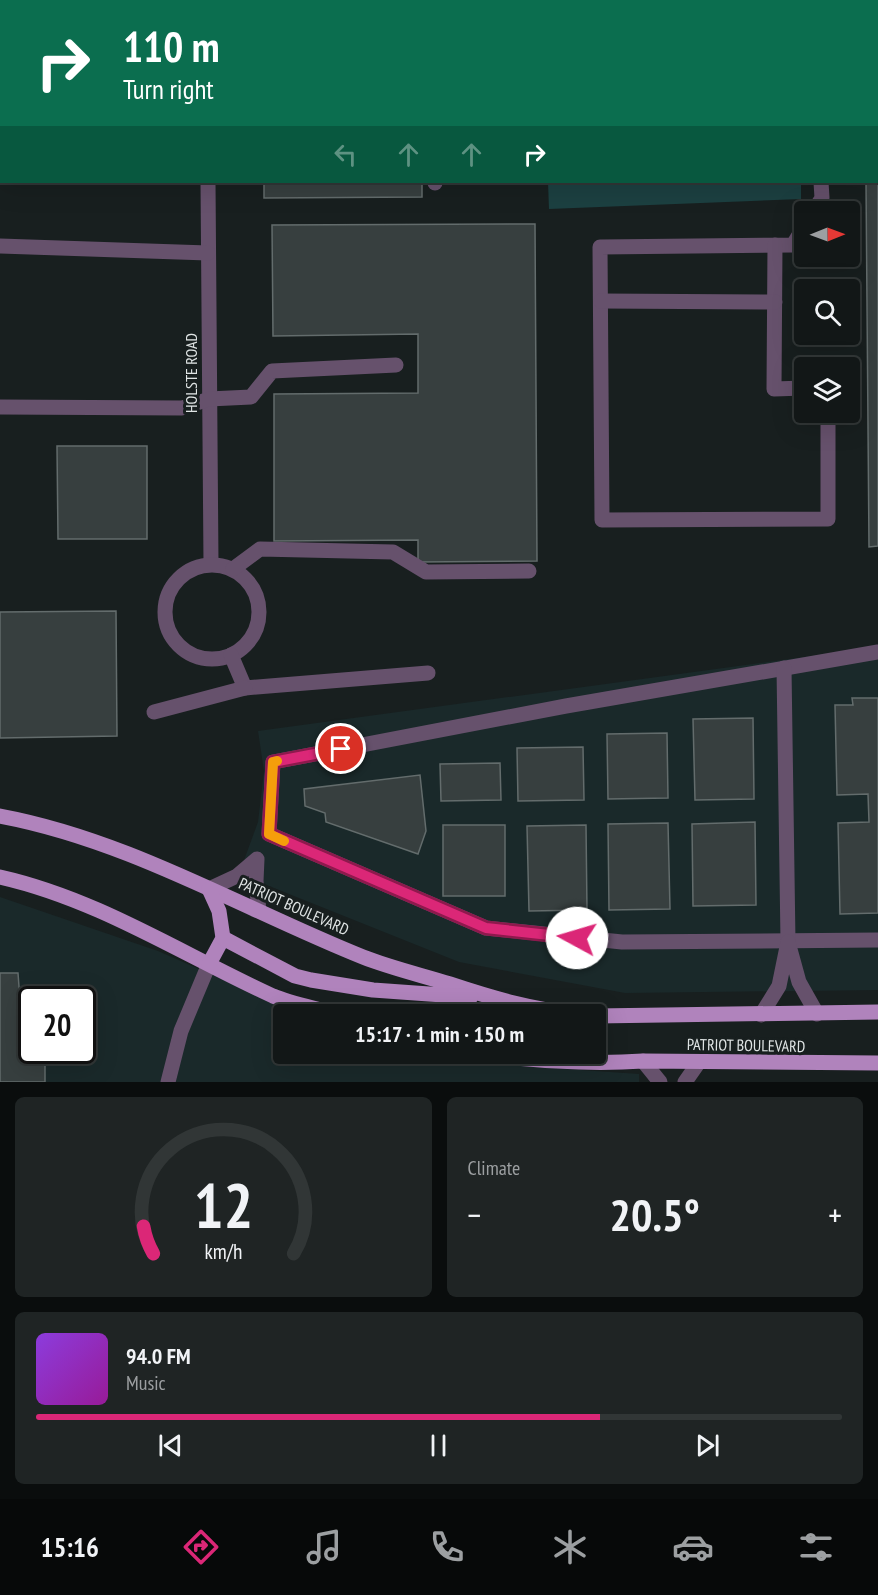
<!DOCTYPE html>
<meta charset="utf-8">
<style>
:root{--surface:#121717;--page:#1f2424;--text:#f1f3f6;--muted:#9c9fa1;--line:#313636;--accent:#db2777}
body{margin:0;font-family:"PT Sans Narrow",sans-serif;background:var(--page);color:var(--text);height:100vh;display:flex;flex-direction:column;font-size:22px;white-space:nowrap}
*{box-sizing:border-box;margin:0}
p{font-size:20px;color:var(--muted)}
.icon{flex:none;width:33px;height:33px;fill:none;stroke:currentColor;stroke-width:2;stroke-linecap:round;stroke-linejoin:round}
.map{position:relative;height:1082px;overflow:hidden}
.sheet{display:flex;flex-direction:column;gap:15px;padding:15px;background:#0a0d0d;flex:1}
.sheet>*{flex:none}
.top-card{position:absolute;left:0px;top:0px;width:879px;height:183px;box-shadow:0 6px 24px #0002,0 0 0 2px var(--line);background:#0b6e4f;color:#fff;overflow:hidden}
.needle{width:39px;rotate:89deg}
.controls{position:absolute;left:794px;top:201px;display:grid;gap:12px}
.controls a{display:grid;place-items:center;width:66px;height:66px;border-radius:6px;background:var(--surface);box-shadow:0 6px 24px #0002,0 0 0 2px var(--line);font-size:30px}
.speed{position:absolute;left:18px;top:986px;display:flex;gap:12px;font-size:30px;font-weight:700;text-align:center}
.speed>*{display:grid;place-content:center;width:78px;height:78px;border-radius:50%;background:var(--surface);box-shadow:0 6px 24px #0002,0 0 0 2px var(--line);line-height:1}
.speed .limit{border:3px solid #111;border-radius:9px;background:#fff;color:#111}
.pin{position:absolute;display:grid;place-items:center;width:51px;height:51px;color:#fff;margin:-26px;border:3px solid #fff;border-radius:50%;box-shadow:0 2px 6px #0007}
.me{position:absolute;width:66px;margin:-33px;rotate:276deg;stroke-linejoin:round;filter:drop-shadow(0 0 4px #0008)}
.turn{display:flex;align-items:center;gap:21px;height:126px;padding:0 24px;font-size:27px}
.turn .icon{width:78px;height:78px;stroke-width:2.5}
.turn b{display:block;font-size:42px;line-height:51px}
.lanes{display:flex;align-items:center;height:57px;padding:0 24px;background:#0003;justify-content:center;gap:30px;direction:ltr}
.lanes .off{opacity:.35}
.big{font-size:45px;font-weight:600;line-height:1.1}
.sheet .tile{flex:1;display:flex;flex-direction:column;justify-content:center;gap:9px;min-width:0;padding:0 21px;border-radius:9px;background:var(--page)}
.sheet .dial{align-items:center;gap:0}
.dial svg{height:156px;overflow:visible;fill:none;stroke:var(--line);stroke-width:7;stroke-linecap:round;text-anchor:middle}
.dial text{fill:var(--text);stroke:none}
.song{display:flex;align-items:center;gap:18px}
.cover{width:72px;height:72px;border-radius:9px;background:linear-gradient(135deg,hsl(270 70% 55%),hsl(300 70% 35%))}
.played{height:6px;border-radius:3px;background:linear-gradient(90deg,var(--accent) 70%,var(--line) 70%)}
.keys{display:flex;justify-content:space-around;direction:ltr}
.heat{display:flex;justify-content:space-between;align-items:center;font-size:33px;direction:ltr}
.sheet .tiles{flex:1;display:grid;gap:15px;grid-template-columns:1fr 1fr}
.tile:last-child{grid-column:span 2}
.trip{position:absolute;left:273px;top:1004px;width:333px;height:60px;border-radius:6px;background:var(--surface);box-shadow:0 6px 24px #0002,0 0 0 2px var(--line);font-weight:600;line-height:60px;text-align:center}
.menu{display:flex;height:96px;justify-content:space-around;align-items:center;background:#070909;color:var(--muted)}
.menu .icon{width:42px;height:42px}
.menu .on{color:var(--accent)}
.menu b{font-size:27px;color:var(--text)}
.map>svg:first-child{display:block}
.built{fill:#1a292a;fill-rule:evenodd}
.green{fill:#1c4041}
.building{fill:#373f3f;stroke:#636c6c;stroke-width:1.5}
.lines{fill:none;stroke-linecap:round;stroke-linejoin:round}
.path{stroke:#797f7f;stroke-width:4;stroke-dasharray:4.5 3;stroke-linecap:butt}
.minor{stroke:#66516c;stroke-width:15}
.major{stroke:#b083bc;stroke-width:15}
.route-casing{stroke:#8e194d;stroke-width:15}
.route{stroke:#db2777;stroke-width:10}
.slow{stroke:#f59e0b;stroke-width:10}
.labels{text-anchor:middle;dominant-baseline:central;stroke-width:6;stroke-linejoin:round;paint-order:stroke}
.street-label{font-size:16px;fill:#dfe4e4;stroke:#181f1f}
</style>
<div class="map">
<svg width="878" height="1082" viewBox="0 0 878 1082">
<rect width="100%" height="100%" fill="#181f1f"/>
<g class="built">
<polygon points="878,647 878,990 625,993 459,962 239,874 258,822 264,771 258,731"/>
<path d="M0 897 158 951 302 1014H284V1053H426L452 1061 639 1074V1082H0ZM32 999H82V1050H32Z"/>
</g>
<g class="green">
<polygon points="546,0 801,0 801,1 546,2"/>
<polygon points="548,182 801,182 801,199 549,209"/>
</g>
<g class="building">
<polygon points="864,0 878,0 878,546 869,547 866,182 878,182 878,2"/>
<polygon points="264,182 422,182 422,197 264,198"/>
<polygon points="535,224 537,561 418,562 418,540 274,541 274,394 418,393 418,334 273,336 272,225"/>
<polygon points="57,446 147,446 147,539 58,539"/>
<polygon points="116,611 117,736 0,738 0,612"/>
<polygon points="852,698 878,698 878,913 840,914 838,823 869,822 868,794 837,795 835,705 853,705"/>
<polygon points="753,718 754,799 695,800 693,719"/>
<polygon points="667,733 668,798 608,799 607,734"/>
<polygon points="583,747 584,800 518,801 517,748"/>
<polygon points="500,763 501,800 441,801 440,764"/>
<polygon points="420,775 426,831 418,854 326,822 325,813 305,806 304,789"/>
<polygon points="755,822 756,905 693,906 692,824"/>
<polygon points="668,823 670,909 609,910 608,824"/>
<rect x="443" y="825" width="62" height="71"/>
<polygon points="586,825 587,910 529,911 527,826"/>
<polygon points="0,973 18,973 20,1000 32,1000 32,1050 45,1050 45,1082 0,1082"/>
</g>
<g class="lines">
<g class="path">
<polyline points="637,0 637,2"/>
<polyline points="687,0 687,2"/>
</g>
<g class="minor">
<polyline points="206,0 206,2"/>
<polyline points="276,0 276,2"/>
<polyline points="819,0 819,2"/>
<polyline points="519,2 519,0"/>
<polyline points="208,182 211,564"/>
<polyline points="435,182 435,183"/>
<polyline points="813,212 822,198 821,182"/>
<polyline points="804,227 793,245 600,247 602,520 828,519 828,412"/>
<polyline points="775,245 774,389 804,388"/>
<polyline points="0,246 208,253"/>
<polyline points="601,301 775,302"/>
<polyline points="0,407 182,408 209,399 251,397 272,371 396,365"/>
<circle cx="212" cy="612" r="47"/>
<polyline points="233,569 260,549 393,552 426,572 529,571"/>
<polyline points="878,652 566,706 273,762 269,834 486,928 622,942 878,940"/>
<polyline points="231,655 245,688 428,673"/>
<polyline points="784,668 788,942"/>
<polyline points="154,712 245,688"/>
<polyline points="209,889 237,876 257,859 256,881 259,911"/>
<polyline points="761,1015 779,986 788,942 799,982 817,1014"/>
<polyline points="643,1061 660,1082"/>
<polyline points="168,1082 181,1031 209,964"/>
<polyline points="685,1082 699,1062"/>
</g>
<g class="major">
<path d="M0 816C129 840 243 909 363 957 391 968 421 975 450 984 492 998 533 1010 578 1014"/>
<path d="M0 877C98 899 183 955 273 996 292 1004 315 1008 335 1014"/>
<polyline points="209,889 219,911 223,938 209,964"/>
<polyline points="223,938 295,976 311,980 373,990 471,997"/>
<polyline points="596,1016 878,1012"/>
<path d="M470 1053C528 1060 585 1065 643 1061L878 1063"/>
</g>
</g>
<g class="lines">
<g class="route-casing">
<polyline id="route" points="341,749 273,762 269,834 486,928 577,938"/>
</g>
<use href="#route" class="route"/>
<polyline class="slow" points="277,761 273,762 269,834 284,841"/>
</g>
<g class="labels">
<g class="street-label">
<text transform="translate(191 373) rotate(-90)">HOLSTE ROAD</text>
<text transform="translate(294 906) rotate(24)">PATRIOT BOULEVARD</text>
<text transform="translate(746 1045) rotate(1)">PATRIOT BOULEVARD</text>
</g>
</g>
</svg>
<div class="controls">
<a><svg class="needle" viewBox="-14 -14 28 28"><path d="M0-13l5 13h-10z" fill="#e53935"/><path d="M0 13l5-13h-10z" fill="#9c9fa1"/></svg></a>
<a><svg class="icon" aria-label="search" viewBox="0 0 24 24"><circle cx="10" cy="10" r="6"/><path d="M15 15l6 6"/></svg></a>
<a><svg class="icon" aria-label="layers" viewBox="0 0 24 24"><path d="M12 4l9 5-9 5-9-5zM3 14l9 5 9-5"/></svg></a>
</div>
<div class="speed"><div class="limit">20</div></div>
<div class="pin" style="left:341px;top:749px;background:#d93025"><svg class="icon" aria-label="arrive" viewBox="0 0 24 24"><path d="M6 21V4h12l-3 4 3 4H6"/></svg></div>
<svg class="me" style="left:577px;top:938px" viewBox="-20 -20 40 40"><circle r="19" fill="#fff"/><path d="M0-13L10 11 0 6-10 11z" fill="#db2777"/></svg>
<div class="trip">15:17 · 1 min · 150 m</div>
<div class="top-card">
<div class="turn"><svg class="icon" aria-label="right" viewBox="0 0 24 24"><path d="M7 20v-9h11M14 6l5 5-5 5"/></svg><div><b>110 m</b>Turn right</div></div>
<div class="lanes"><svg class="icon off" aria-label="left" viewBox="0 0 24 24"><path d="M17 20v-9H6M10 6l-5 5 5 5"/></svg><svg class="icon off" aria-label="ahead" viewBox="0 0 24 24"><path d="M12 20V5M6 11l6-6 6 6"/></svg><svg class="icon off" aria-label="ahead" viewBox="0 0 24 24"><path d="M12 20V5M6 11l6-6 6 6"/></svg><svg class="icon" aria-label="right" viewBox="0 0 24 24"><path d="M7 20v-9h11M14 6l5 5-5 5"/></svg></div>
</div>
</div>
<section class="sheet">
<div class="tiles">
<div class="tile dial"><svg viewBox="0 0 100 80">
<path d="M14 69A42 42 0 1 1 86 69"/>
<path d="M14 69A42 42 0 0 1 9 55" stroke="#db2777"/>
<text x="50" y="56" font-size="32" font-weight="700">12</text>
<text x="50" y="72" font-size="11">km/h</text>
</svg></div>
<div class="tile"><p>Climate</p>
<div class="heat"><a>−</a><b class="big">20.5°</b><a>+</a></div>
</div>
<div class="tile">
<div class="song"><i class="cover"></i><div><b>94.0 FM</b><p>Music</p></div></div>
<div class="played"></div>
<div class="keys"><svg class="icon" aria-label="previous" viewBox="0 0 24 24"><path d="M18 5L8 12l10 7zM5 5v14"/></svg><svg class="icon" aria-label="pause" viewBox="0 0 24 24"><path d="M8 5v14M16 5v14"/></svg><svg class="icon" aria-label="next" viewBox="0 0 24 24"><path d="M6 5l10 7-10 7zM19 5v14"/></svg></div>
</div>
</div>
</section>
<nav class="menu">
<b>15:16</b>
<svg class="icon on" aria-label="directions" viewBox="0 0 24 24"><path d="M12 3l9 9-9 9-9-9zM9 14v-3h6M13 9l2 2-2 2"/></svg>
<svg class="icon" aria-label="music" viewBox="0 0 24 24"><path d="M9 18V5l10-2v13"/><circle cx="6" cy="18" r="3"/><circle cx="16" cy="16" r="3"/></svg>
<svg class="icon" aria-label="phone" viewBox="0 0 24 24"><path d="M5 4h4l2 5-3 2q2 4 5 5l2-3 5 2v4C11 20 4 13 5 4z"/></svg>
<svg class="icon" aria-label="climate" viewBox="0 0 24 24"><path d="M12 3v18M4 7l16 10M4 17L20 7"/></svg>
<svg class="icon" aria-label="car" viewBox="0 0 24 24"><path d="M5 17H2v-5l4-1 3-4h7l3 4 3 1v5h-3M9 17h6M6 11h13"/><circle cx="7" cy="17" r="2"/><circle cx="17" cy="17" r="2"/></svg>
<svg class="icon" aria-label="filters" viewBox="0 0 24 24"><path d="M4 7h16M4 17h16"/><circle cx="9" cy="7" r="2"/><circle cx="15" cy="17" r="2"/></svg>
</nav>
